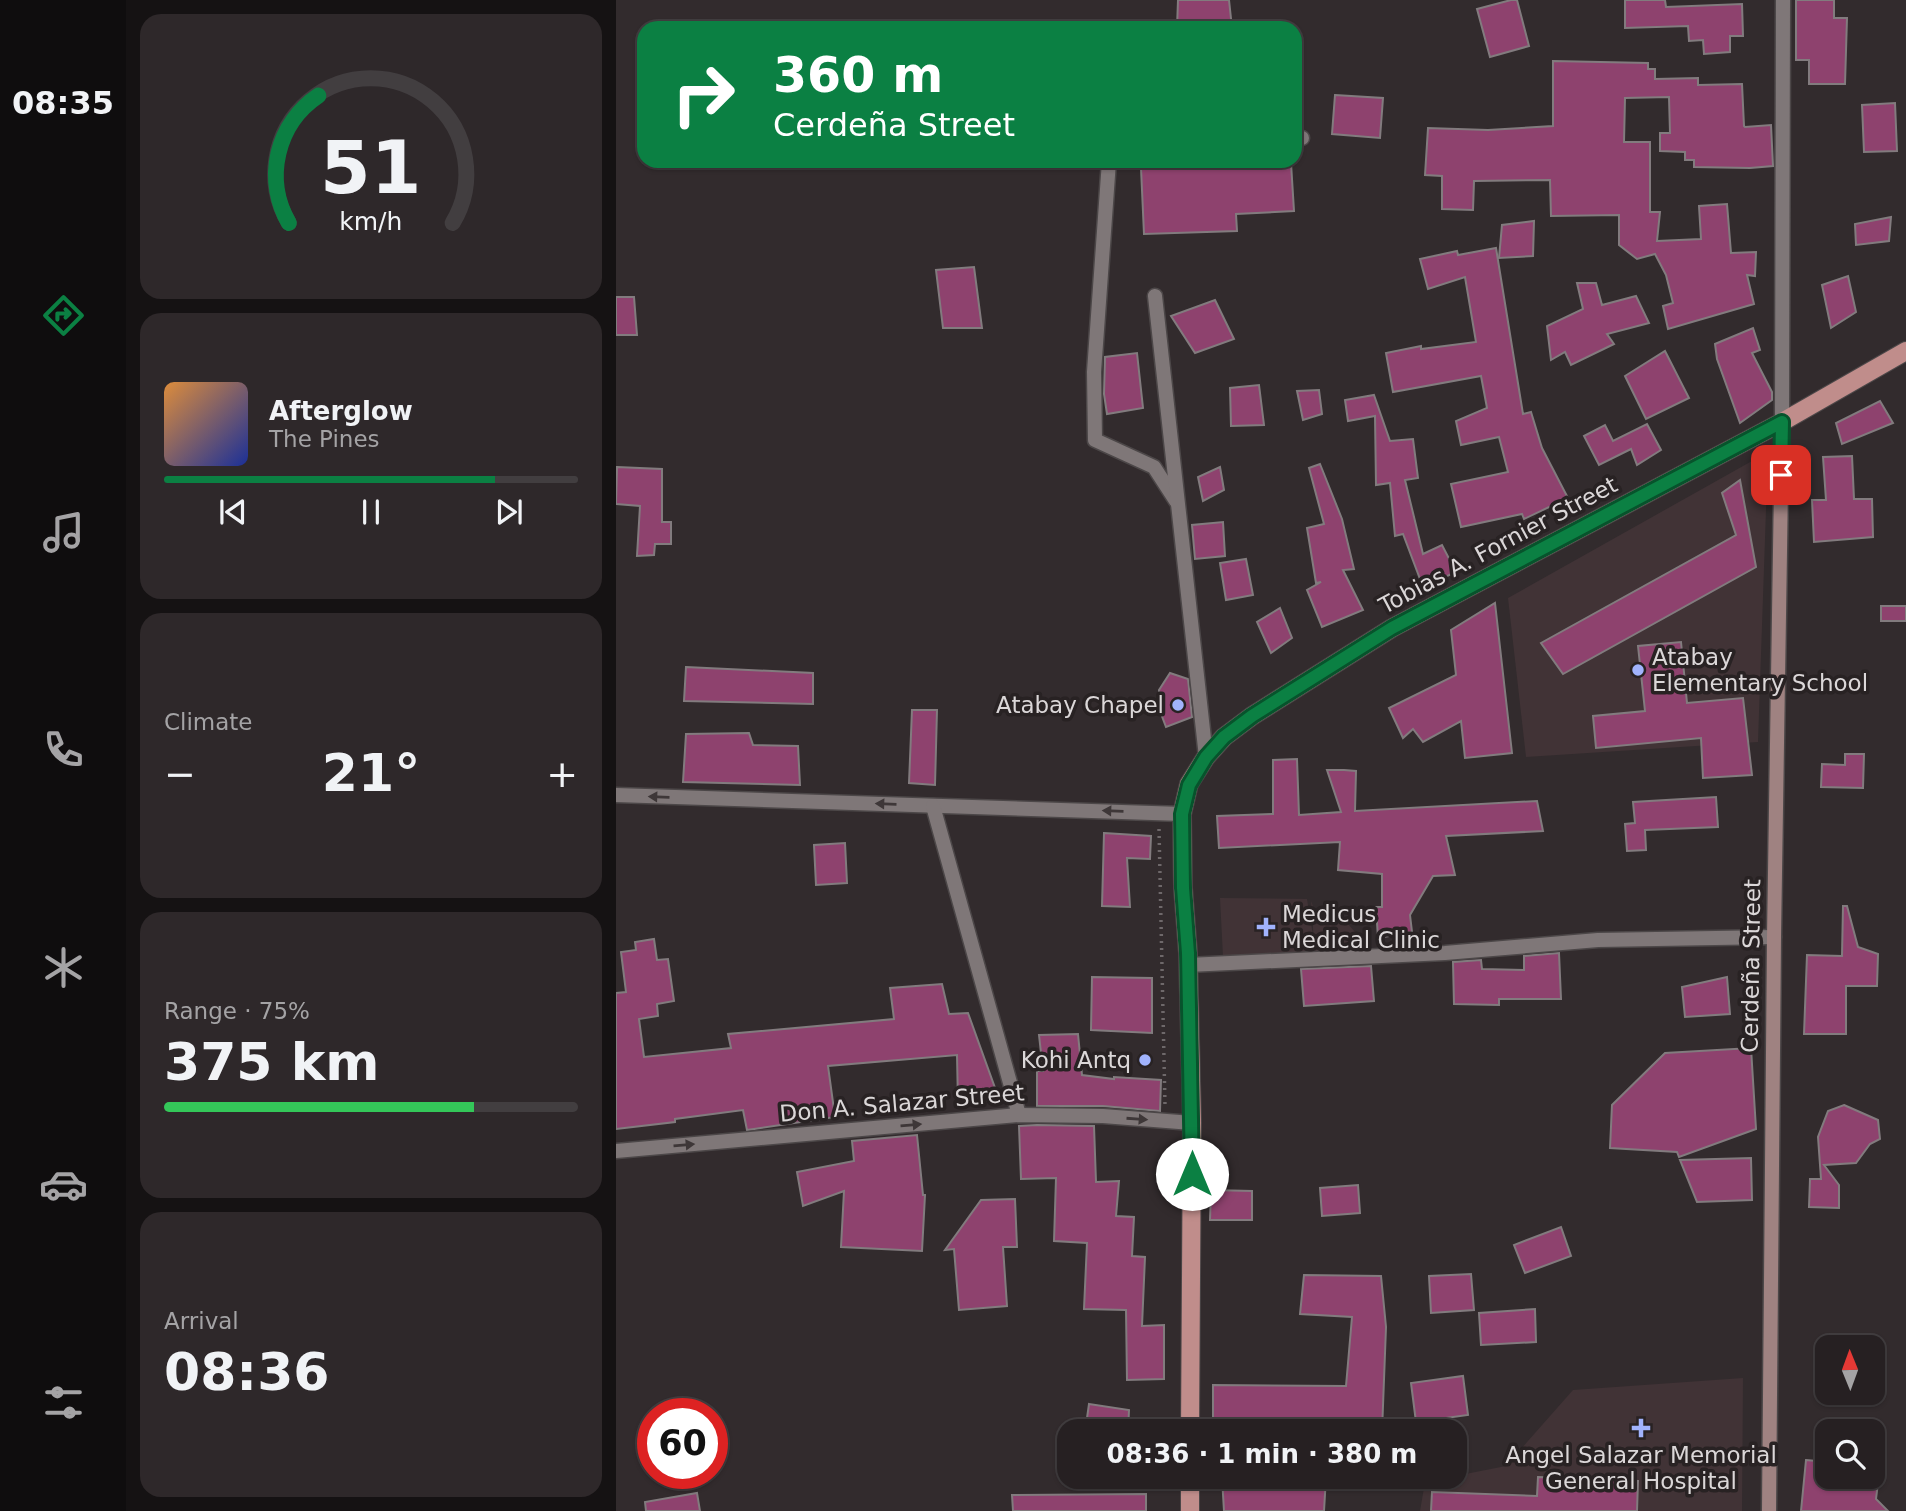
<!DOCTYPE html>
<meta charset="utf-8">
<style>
:root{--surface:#262022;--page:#2e282a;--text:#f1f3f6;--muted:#a4a3a5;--line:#423e40;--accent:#0b8043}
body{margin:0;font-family:"DejaVu Sans",sans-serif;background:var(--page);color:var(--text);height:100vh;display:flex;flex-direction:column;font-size:26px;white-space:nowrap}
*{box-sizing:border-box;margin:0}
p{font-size:23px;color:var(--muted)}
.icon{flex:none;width:38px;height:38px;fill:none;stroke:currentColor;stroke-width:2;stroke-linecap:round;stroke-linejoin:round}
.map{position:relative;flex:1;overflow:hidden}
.details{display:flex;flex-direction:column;gap:14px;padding:14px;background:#151213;width:490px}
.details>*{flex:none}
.top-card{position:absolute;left:21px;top:21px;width:665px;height:147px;border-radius:21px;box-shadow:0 2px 5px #0004,0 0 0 2px var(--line);background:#0b8043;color:#fff;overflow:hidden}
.needle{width:46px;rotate:359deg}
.controls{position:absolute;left:1199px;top:1335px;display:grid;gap:14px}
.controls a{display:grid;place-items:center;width:70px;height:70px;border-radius:14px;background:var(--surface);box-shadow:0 2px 5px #0004,0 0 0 2px var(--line);font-size:35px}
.speed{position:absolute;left:21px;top:1398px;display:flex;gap:14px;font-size:35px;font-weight:700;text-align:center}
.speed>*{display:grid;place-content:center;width:91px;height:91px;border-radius:50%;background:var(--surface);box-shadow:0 2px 5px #0004,0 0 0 2px var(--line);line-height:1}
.speed .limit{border:10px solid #d22;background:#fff;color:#111}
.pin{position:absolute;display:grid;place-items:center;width:60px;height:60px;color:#fff;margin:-30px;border-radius:14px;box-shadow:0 4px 10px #0006}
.me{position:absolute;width:77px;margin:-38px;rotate:0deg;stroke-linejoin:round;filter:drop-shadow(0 0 5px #0008)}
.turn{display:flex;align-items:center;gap:24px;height:147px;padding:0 21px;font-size:32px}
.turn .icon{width:91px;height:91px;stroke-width:2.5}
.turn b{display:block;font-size:49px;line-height:60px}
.big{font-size:52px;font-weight:700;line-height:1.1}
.details .widget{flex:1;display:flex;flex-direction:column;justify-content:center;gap:10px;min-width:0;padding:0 24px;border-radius:21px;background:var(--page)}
.details .dial{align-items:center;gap:0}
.dial svg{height:182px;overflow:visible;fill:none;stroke:var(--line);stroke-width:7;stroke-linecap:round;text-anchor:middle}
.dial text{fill:var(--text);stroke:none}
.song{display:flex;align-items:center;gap:21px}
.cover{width:84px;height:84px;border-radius:10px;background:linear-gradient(135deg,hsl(30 70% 55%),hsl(230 70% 35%))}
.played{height:7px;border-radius:4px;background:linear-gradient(90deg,var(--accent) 80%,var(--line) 80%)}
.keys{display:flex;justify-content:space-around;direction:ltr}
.heat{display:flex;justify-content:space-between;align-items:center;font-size:38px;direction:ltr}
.charge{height:10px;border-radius:5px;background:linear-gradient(90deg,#34c759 75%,var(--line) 0)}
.trip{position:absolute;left:441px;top:1419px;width:410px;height:70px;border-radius:21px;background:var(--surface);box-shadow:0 2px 5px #0004,0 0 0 2px var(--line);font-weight:700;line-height:70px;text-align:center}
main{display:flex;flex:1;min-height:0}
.menu{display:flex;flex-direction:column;width:126px;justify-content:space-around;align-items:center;background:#0f0d0e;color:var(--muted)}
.menu .icon{width:49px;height:49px}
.menu .on{color:var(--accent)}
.menu b{font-size:32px;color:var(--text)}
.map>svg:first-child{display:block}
.built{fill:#413336}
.building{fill:#8e426e;stroke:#827b7e;stroke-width:2}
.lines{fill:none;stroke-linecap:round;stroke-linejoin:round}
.minor-casing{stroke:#4c4748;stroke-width:17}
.secondary-casing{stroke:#4c4748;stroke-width:17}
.primary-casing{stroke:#4c4748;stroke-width:20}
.path{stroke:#6e686a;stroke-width:3.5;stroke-dasharray:2 5;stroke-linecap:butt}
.minor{stroke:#7f7778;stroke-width:14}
.secondary{stroke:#9f8281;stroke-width:14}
.primary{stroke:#c08d8b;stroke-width:18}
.oneway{fill:#3e3738}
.route-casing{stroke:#07532c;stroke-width:18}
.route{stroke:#0b8043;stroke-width:12}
.poi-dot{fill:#a1b3fd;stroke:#282223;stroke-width:2.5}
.labels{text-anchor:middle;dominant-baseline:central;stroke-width:7;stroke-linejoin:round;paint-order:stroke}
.street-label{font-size:23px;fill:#dbd7d8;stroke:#282223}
.poi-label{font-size:23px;fill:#dbd7d8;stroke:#282223;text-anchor:start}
</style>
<main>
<nav class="menu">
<b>08:35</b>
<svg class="icon on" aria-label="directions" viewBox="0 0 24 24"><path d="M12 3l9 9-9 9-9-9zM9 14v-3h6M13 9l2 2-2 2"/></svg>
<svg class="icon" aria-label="music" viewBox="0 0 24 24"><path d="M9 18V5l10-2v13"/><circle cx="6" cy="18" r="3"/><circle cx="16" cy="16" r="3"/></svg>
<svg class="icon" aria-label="phone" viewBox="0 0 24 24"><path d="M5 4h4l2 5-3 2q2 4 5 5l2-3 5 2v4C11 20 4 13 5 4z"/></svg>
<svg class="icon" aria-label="climate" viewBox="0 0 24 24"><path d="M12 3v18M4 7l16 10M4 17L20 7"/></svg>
<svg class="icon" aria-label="car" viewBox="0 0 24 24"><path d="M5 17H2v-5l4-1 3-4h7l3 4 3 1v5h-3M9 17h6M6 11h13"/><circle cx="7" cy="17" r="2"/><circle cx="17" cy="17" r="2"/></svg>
<svg class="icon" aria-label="filters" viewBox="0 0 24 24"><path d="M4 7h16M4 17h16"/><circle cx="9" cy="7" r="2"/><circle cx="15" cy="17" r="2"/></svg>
</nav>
<section class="details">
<div class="widget dial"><svg viewBox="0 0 100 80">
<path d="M14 69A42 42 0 1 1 86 69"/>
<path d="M14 69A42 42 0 0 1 27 13" stroke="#0b8043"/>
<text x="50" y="56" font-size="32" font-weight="700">51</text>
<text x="50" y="72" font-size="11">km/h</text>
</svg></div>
<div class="widget">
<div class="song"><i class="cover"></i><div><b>Afterglow</b><p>The Pines</p></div></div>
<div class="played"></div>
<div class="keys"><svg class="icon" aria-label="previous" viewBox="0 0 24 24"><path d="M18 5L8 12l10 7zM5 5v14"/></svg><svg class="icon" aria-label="pause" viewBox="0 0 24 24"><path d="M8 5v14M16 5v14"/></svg><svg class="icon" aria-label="next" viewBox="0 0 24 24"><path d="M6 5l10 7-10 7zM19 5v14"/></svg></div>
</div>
<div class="widget"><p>Climate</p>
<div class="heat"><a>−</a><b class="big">21°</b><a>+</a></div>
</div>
<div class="widget"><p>Range · 75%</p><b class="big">375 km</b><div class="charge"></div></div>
<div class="widget"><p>Arrival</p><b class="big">08:36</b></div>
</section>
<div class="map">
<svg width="1290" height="1511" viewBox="0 0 1290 1511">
<rect width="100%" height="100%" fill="#322b2d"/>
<g class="built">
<polygon points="1152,452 1142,742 910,757 892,598"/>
<polygon points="604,898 691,899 698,941 695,901 700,914 720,910 739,932 740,951 607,957"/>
<polygon points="1127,1378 1126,1511 804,1511 809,1482 890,1466 957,1390"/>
</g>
<g class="building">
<polygon points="562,0 613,0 616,28 561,28"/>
<polygon points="895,0 901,0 913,46 874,57 861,9"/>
<polygon points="1009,0 1049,0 1050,7 1126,4 1127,36 1114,36 1114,52 1088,54 1087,40 1073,41 1072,26 1009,28"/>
<polygon points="1180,0 1218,0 1218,18 1231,18 1229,84 1193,84 1193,60 1180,60"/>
<polygon points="937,61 1032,63 1032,69 1039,69 1039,79 1082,78 1082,85 1126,84 1128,126 1129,127 1155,125 1157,166 1134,168 1078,167 1078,160 1069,160 1069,152 1044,151 1044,133 1054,133 1053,97 1009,98 1008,142 1034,142 1034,212 1044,212 1041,241 1085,239 1083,206 1111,204 1115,253 1140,252 1139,276 1131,275 1138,304 1052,329 1047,306 1057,303 1050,275 1039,254 1021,259 1003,245 1003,215 935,216 934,180 858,181 857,210 826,209 826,176 809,175 812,128 872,130 937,126"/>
<polygon points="719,95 767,98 764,138 716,134"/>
<polygon points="1279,103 1281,151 1248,152 1246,105"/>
<polygon points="675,163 678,211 620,214 621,231 528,234 525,168"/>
<polygon points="1275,217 1273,241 1240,245 1239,224"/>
<polygon points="918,221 917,256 883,258 886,225"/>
<polygon points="880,248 907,414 915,412 926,448 952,498 908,519 906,514 845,527 835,484 892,472 883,437 845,445 840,421 871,408 865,376 777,392 770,353 805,346 805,349 860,342 849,277 812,289 804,259 841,251 842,255"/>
<polygon points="358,267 366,328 327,328 320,270"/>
<polygon points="1232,276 1240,312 1215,328 1206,285"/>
<polygon points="961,283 980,283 986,305 1020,296 1033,323 991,334 998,344 955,365 949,352 935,360 931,326 967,309"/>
<polygon points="0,297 18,297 21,335 0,335"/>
<polygon points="599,300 618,339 579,353 555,316"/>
<polygon points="1137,328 1144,350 1136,353 1156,392 1156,400 1124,423 1101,359 1099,344"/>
<polygon points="1049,351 1073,398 1030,419 1009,376"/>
<polygon points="521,353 527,408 491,414 488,394 489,357"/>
<polygon points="643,385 648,425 615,426 614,388"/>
<polygon points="703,390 706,414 687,420 681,391"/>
<polygon points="758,395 774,441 797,439 802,478 789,480 807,554 826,545 840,572 807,587 787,534 779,536 774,483 760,485 759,416 732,421 729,400"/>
<polygon points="1264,401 1277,423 1226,444 1220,423"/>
<polygon points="1031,424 1045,450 1021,465 1015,449 983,465 968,436 989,425 997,441"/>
<polygon points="1236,456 1238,499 1256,499 1257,537 1198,542 1196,500 1210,500 1207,457"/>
<polygon points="704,464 726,519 738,569 727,570 747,610 706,627 691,590 705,582 700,583 691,528 708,524 693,468"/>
<polygon points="1,467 46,469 46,522 55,522 55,544 39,544 38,555 21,556 24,506 0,504"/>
<polygon points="604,467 608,490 587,501 582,477"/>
<polygon points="1124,480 1140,567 947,674 925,643 1120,535 1106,493"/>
<polygon points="607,522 609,556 579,559 576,525"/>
<polygon points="630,559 637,595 610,600 604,563"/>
<polygon points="879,603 896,753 849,758 845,721 807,742 797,729 787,738 773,708 840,675 835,630"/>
<rect x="1265" y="606" width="25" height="15"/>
<polygon points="664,608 676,638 655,653 641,622"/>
<polygon points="1065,642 1071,703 1127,698 1136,775 1087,778 1085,738 980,748 977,716 1029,711 1022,646"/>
<polygon points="70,667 197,673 197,704 68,701"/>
<polygon points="554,673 572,679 576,717 550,727 544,711 543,690"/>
<polygon points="296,710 321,710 319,785 293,783"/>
<polygon points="133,733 137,745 182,746 184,785 67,782 70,734"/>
<polygon points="1229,754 1248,754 1247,788 1205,787 1206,764 1229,765"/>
<polygon points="681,759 683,815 725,812 711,770 728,770 740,771 739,811 921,801 927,831 830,836 839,875 817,876 794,915 796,932 762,938 760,907 766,907 766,874 722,870 724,842 603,848 601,816 657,814 657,760"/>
<polygon points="1100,797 1102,827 1029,830 1030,850 1011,851 1009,824 1019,823 1017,802"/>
<polygon points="488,833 535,836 534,859 511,858 514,907 486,906"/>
<polygon points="229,843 231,883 200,885 198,845"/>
<polygon points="1227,906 1231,906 1242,947 1262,954 1261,986 1230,986 1230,1034 1188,1034 1191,955 1226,956"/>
<polygon points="38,939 41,960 52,959 58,1001 41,1004 42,1016 23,1019 28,1057 115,1048 112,1034 278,1019 274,988 326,984 333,1014 352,1013 383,1099 342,1104 341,1055 212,1066 219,1117 131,1130 127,1110 59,1119 59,1122 0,1129 0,993 10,992 5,952 20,950 19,942"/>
<polygon points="943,953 945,999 883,999 883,1005 838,1004 837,962 865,960 866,969 908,970 908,956"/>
<polygon points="755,966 758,1001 688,1006 685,969"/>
<polygon points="476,977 536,978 536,1033 475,1030"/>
<polygon points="1111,977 1114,1014 1069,1017 1066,987"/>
<polygon points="462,1034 466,1075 498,1079 498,1077 545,1080 544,1111 487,1106 421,1106 421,1071 427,1071 423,1035"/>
<polygon points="1135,1048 1140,1129 1063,1157 1061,1152 994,1148 996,1105 1049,1053"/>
<polygon points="1228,1105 1262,1120 1264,1139 1254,1144 1240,1163 1208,1165 1223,1185 1223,1208 1193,1207 1194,1179 1205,1179 1202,1137 1212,1111"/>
<polygon points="421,1125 478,1126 480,1182 503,1181 500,1216 518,1217 516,1256 529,1257 526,1326 548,1325 548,1379 511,1380 510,1310 468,1309 471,1243 438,1241 440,1178 405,1179 403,1126"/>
<polygon points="301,1135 307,1195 309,1195 306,1251 225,1247 228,1191 187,1206 181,1172 238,1161 236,1141"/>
<polygon points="1135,1158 1136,1200 1081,1202 1064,1160"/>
<polygon points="742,1185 744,1213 706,1216 704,1188"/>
<polygon points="595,1190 636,1191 636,1220 594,1220"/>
<polygon points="399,1199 401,1247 387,1247 391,1306 343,1310 338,1249 329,1250 365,1200"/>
<polygon points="945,1227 955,1256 909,1273 898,1245"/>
<polygon points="855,1274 858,1310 815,1313 813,1276"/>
<polygon points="688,1275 765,1276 770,1327 766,1432 597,1432 597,1385 730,1386 736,1317 684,1314"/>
<polygon points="919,1309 920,1342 865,1345 863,1313"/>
<polygon points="847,1376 852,1415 800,1422 795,1383"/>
<polygon points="473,1404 513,1410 512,1432 469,1432"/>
<polygon points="1190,1460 1211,1462 1211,1477 1229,1477 1227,1488 1249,1481 1262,1483 1260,1499 1272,1511 1185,1511"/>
<polygon points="606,1477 710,1477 708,1511 608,1511"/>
<polygon points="922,1477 1022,1481 1021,1511 815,1511 816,1492 921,1496"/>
<polygon points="81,1493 84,1511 30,1511 29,1502"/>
<polygon points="530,1494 530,1511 397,1511 396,1495"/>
</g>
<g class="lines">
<g class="minor-casing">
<g id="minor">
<polyline points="679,138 686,138"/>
<polyline points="493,161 478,372 479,440 538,467 560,501"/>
<polyline points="539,296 590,757"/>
<polyline points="1166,422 1167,0"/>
<polyline points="0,795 566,814"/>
<polyline points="317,806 403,1115"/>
<polyline points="572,965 829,953 982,940 1158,937"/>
<polyline points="0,1151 403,1115 487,1116 576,1123"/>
</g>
</g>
<g class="secondary-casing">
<polyline id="secondary" points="1153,1511 1158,937 1166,422"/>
</g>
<g class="primary-casing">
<g id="primary">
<polyline points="574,1432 576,1123 572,953 567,888 566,814 573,784 590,757 608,737 636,716 776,628 1166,422 1290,351"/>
<polyline points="574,1511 574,1477"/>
</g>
</g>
<polyline class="path" points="543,829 549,1105"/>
<use href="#minor" class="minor"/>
<use href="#secondary" class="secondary"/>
<use href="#primary" class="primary"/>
</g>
<defs><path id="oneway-solid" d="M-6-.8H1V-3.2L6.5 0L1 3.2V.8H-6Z" transform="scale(1.75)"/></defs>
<g class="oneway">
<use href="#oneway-solid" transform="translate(43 797) rotate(-178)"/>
<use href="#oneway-solid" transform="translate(270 804) rotate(-178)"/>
<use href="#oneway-solid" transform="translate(497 811) rotate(-178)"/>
<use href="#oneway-solid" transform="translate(521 1119) rotate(4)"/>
<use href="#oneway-solid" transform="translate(295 1125) rotate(-5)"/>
<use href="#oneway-solid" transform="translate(68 1145) rotate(-5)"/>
</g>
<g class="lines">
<g class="route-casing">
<polyline id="route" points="576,1174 572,953 567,888 566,814 573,785 590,757 608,737 636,716 776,628 1166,422 1165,475"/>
</g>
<use href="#route" class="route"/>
</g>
<g class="poi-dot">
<circle cx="1022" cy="670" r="7"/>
<circle cx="562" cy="705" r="7"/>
<path d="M646.5 916.5h7v7h7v7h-7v7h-7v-7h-7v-7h7z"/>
<circle cx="529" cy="1060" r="7"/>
<path d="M1021.5 1417.5h7v7h7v7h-7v7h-7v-7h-7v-7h7z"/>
</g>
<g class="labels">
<g class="street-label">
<text transform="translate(882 545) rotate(-28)">Tobias A. Fornier Street</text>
<text transform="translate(1135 966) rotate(-89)">Cerdeña Street</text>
<text transform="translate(286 1103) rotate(-5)">Don A. Salazar Street</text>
</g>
<g class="poi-label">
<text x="1036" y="657">Atabay<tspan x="1036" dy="26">Elementary School</tspan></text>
<text x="548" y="705" text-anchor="end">Atabay Chapel</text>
<text x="666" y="914">Medicus<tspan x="666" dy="26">Medical Clinic</tspan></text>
<text x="515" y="1060" text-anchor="end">Kohi Antq</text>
<text x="1025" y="1455" text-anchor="middle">Angel Salazar Memorial<tspan x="1025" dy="26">General Hospital</tspan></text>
</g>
</g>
</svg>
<div class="controls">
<a><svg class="needle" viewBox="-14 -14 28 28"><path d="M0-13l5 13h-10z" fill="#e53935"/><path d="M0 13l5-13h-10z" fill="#a4a3a5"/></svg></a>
<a><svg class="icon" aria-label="search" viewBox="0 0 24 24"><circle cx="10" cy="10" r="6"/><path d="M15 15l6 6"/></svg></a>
</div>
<div class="speed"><div class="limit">60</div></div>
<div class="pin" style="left:1165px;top:475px;background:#d93025"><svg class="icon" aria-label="arrive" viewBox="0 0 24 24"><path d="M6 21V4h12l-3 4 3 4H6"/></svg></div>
<svg class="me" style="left:576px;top:1174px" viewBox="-20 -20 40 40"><circle r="19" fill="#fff"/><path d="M0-13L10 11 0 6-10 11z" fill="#0b8043"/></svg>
<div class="trip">08:36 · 1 min · 380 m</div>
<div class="top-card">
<div class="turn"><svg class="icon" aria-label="right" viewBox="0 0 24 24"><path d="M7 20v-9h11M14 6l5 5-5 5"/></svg><div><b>360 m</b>Cerdeña Street</div></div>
</div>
</div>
</main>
